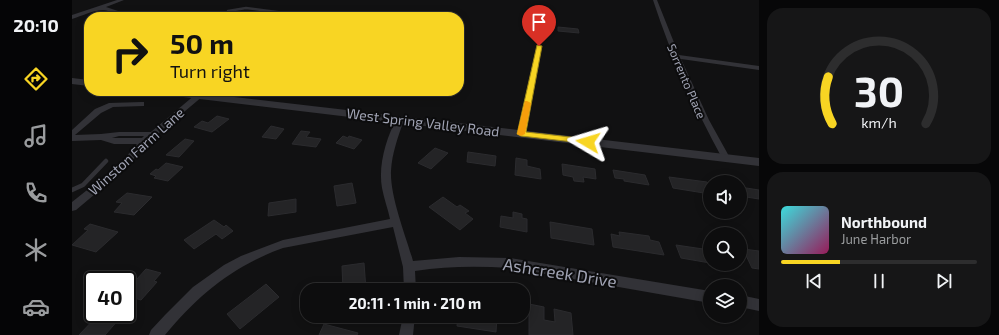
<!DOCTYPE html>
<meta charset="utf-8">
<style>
:root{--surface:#0d0d0e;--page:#161617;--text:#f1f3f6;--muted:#9a9c9e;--line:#2d2d2e;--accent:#f8d523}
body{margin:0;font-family:"Exo 2",sans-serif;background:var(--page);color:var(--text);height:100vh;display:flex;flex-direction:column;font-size:15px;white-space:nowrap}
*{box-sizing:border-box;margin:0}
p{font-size:13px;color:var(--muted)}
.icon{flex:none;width:22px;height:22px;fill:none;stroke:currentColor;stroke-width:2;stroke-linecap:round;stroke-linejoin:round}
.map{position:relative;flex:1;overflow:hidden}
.drawer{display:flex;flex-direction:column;gap:8px;padding:8px;background:#070708;width:240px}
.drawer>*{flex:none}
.banner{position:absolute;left:12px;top:12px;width:380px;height:84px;border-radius:16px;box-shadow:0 2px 10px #0003,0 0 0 1px var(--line);background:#f8d523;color:#111;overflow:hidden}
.tools{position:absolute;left:631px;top:175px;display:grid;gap:8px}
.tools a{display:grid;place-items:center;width:44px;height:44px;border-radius:50%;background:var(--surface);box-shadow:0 2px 10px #0003,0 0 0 1px var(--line);font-size:20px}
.speed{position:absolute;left:12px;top:271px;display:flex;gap:8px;font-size:20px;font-weight:700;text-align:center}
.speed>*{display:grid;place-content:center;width:52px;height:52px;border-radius:50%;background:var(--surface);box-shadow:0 2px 10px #0003,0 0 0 1px var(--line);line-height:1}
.speed .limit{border:2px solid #111;border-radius:6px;background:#fff;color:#111}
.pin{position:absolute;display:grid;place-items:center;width:34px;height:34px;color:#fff;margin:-41px -17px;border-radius:50% 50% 50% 0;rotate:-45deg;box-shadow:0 0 4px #0007}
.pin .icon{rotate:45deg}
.me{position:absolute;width:44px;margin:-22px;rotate:277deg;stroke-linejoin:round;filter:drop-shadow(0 0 3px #0008)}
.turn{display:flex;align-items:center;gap:14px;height:84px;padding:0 20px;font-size:18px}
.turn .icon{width:52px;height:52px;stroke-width:2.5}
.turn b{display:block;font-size:28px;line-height:34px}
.drawer .widget{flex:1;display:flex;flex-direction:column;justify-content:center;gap:6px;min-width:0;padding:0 14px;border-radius:16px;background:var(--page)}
.drawer .dial{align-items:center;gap:0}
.dial svg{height:104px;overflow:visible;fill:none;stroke:var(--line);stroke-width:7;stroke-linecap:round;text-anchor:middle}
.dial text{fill:var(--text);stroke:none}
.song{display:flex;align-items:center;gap:12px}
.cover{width:48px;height:48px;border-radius:6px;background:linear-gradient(135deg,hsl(180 70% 55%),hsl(330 70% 35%))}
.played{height:4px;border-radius:2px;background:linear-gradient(90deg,var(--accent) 30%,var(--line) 30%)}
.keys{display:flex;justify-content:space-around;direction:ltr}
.trip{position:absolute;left:228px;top:283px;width:230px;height:40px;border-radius:16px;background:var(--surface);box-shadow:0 2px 10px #0003,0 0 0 1px var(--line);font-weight:700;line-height:40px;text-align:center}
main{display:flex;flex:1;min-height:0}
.tab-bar{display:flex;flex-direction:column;width:72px;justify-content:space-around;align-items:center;background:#050506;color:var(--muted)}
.tab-bar .icon{width:28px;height:28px}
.tab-bar .on{color:var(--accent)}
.tab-bar b{font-size:18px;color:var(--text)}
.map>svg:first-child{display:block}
.building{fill:#242426;stroke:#2b2b2e}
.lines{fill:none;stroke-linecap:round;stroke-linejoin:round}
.service-far2{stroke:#323237;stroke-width:2.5}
.service-far1{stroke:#323237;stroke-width:3.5}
.service{stroke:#323237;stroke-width:4.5}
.minor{fill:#323237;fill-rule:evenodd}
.tertiary{fill:#323237;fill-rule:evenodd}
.route{fill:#f8d523;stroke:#a18a17}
.slow{fill:#f59e0b}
.labels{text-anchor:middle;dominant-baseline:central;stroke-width:4;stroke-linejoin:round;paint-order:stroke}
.far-street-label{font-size:12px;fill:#a1a4b4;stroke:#0c0c0d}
.street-label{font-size:14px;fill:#a1a4b4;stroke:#0c0c0d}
.near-street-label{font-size:17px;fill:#a1a4b4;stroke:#0c0c0d}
</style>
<main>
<nav class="tab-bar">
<b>20:10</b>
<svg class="icon on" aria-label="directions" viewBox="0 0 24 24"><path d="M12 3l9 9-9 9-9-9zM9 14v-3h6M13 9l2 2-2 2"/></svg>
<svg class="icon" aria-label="music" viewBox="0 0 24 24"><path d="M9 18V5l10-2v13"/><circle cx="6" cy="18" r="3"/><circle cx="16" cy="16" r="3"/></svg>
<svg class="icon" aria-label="phone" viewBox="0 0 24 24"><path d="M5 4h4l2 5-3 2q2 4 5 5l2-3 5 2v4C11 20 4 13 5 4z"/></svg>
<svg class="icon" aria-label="climate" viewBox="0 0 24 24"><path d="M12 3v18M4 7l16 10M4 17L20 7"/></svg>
<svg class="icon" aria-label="car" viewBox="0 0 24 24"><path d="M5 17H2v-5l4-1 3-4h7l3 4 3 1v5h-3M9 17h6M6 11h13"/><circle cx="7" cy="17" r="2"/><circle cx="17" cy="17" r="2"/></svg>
</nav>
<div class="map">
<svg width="687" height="335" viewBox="0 0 687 335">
<rect width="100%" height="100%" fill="#111112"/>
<g class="building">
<polygon points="486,27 506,29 507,33 486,31"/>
<polygon points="145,116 157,119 140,132 122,127 130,121 136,123"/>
<polygon points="199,126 212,129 204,139 190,137"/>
<polygon points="229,131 238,132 234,137 249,139 244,147 220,144"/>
<polygon points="271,136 276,138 277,136 290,140 282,149 264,143"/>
<polygon points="113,139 122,141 107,157 94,155"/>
<polygon points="363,148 376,153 359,169 346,163"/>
<polygon points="396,152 424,156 423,166 395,162"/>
<polygon points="444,158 455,160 455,166 468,169 469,179 443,175"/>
<polygon points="94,163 111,167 96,181 82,178 84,176 78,174 84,169 86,170"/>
<polygon points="490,164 523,169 524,179 511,177 512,182 502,181 501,177 491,175"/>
<polygon points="541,170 573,175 577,185 552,181 552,179 543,178"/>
<polygon points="597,177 635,182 638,188 638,194 601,188"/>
<polygon points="280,183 284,203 265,206 262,186"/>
<polygon points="668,187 687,190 687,199 668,196"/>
<polygon points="55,193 80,197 62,215 42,212 50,203 44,202"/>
<polygon points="371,197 385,207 388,205 397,211 393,213 401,219 388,230 357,207"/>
<polygon points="224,199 224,212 196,216 197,203"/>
<polygon points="441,212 450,214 450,218 455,219 455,232 428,227 429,216 441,218"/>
<polygon points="142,220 152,227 154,225 161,231 150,239 144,234 122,249 112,240"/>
<polygon points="478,222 520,229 522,245 479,238"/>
<polygon points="18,224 46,232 24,252 0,245 16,230 12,229"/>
<polygon points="547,232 577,236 578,240 587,242 592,255 541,247 539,234 548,236"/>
<polygon points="604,245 638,250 638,263 609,258"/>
<polygon points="671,249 687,251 687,269 680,268"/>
<polygon points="292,263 294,290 271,290 270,266"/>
<polygon points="74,269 89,273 82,281 85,282 69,300 55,296 55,290"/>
<polygon points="194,284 207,297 168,329 155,314"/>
<polygon points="457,304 472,307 472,320 483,322 482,309 499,313 501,335 457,335"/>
<polygon points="27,314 36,314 48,318 33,335 7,335"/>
<polygon points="386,316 425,316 424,332 385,326"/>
<polygon points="252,324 286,333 285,335 247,335"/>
</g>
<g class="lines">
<g class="service-far2">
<polygon points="465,10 478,11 480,13 467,41 455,32"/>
<polyline points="157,17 155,13 156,11 174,8 243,17"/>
<polyline points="465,54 467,41"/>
</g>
<g class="service-far1">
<polyline points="127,96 136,91"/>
<polyline points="451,125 465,53"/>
</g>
<g class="service">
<polyline points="449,134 451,124"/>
<polyline points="0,190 11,185 34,161"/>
</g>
<g class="minor">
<path d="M45 0H52L34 7 46 11 52 17H46C32 3 16 14 0 19V15Z"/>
<path d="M581 0H585L607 55 687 66V70L609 59 637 120 658 158 657 160 654 161 650 158C622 107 599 55 581 0Z"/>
<path d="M124 94H127L131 96 75 143 54 168 4 210 0 211V202L48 164 65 144H42L29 140 0 141V130L23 109 37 103 69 102H72V106L41 107 29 113 3 135 29 134 47 132H79ZM47 136H72L70 138H40Z"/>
<path d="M325 118H328L332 120C326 137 320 153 319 171 318 197 334 236 341 261L387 257 438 258 638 291V303L438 268C406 266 375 266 343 271L344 290H332L331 267 321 227 211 248C161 266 127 294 93 335H77L79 330 93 315 121 287 152 265 169 256 211 240 318 219C316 209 312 199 310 188 306 166 314 138 325 118Z"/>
<polygon points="668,295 687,299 687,311 668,307"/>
<polygon points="331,316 343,316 341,335 327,335"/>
</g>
<g class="tertiary">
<polygon points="0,78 17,80 17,86 0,84"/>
<polygon points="81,91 110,91 687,158 687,166 86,94"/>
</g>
</g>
<polygon class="route" points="465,45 470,46 454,132 516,139 520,142 519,144 449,136 445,134"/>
<polygon class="slow" points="453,101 455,101 459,103 453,134 449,136 445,134"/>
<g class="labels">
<g class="far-street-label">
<text transform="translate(615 81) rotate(67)">Sorrento Place</text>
</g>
<g class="street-label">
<text transform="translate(351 122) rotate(7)">West Spring Valley Road</text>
<text transform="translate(64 151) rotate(-42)">Winston Farm Lane</text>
</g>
<g class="near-street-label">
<text transform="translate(488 272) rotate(9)">Ashcreek Drive</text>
</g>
</g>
</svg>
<div class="tools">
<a><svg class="icon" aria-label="sound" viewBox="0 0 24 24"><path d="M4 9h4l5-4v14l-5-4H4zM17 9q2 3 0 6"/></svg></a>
<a><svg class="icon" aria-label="search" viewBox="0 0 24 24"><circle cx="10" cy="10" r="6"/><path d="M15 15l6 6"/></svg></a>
<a><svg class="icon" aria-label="layers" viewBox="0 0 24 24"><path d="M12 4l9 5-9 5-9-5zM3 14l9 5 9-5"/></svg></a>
</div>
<div class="speed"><div class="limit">40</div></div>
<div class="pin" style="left:467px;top:46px;background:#d93025"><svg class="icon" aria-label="arrive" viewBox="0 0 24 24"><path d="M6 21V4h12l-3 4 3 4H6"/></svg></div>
<svg class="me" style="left:516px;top:142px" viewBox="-20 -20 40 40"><path d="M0-17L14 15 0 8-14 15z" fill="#f8d523" stroke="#fff" stroke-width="4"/></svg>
<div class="trip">20:11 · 1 min · 210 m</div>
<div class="banner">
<div class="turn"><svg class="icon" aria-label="right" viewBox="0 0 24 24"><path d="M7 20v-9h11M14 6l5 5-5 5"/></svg><div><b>50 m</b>Turn right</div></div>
</div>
</div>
<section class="drawer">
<div class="widget dial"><svg viewBox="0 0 100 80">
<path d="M14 69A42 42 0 1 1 86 69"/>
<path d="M14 69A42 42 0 0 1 11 33" stroke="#f8d523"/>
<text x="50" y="56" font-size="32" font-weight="700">30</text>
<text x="50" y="72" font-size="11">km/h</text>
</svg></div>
<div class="widget">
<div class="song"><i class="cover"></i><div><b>Northbound</b><p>June Harbor</p></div></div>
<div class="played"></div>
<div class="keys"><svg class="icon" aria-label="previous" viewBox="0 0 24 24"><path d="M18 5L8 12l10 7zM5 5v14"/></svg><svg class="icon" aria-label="pause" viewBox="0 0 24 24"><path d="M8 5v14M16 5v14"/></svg><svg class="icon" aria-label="next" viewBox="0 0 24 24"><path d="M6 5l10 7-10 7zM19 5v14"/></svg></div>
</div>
</section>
</main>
